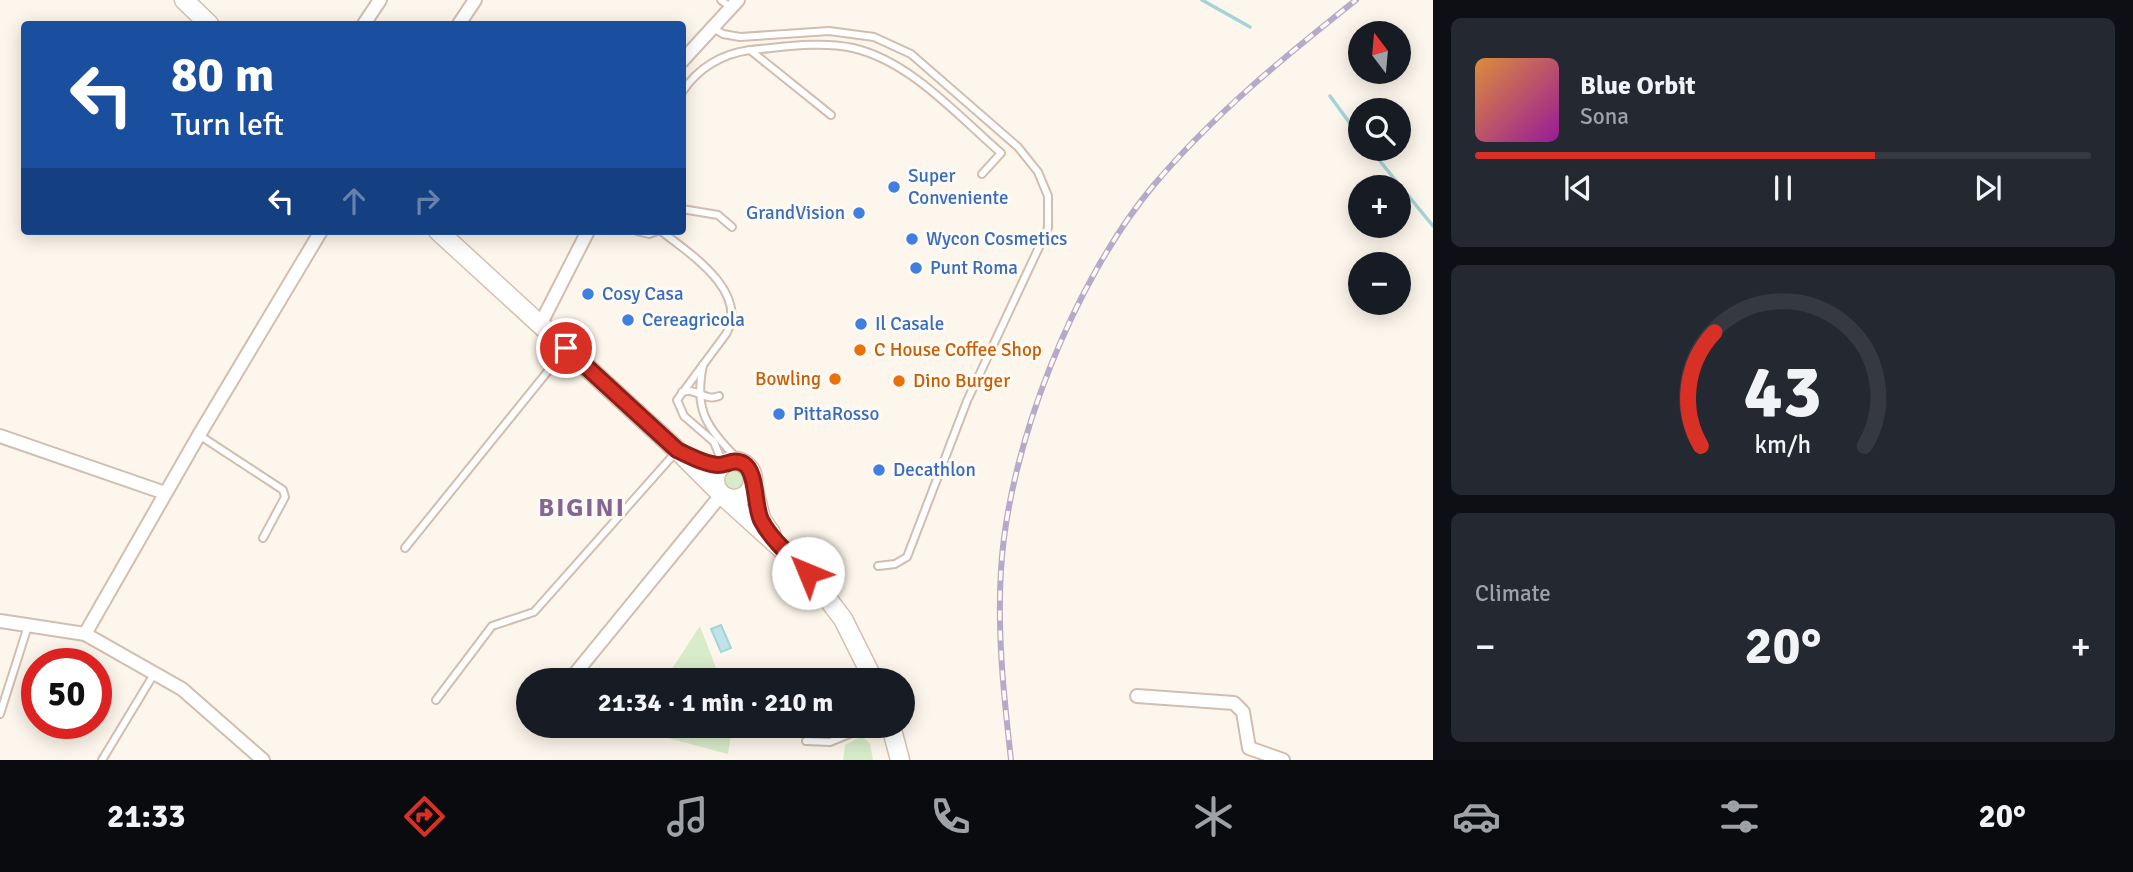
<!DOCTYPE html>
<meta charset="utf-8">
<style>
:root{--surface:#171b24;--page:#242831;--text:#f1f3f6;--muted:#9ea1a6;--line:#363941;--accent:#d93025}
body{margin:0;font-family:Signika,sans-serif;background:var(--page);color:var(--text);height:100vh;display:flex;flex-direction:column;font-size:26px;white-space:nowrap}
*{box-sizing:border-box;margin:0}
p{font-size:23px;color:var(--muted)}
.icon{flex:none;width:38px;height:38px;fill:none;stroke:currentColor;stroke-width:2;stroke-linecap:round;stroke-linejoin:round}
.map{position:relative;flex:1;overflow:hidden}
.drawer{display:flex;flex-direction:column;gap:18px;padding:18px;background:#0d0f14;width:700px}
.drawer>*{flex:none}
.guide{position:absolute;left:21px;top:21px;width:665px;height:214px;border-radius:7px;box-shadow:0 4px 18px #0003;background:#1a4fa0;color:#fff;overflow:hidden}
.needle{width:46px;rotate:344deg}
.controls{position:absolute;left:1348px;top:21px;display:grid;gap:14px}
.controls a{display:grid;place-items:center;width:63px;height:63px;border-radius:50%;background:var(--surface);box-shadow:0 4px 18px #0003;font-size:35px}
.speed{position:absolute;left:21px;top:648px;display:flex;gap:14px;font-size:35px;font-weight:700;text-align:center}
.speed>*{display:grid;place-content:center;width:91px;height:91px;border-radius:50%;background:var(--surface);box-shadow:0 4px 18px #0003;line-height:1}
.speed .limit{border:10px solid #d22;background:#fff;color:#111}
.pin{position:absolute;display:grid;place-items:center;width:60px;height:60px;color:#fff;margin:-30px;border:4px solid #fff;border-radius:50%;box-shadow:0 2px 7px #0007}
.me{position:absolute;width:77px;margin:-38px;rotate:315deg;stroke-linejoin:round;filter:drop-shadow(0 0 5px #0008)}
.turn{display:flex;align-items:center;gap:24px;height:147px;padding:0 35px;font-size:32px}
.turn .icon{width:91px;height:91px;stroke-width:2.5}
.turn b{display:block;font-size:49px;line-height:60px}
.lanes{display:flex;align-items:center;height:66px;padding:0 35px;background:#0003;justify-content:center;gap:35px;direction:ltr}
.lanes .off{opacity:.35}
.big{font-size:52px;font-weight:800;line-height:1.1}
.drawer .card{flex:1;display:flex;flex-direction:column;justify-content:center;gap:10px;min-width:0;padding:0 24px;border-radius:10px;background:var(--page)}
.drawer .dial{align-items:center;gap:0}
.dial svg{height:182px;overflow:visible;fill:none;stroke:var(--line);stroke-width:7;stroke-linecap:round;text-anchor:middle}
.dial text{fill:var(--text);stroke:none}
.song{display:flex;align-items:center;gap:21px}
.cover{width:84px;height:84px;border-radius:10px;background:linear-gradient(135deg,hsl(30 70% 55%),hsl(300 70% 35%))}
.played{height:7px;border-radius:4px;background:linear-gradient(90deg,var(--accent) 65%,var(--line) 65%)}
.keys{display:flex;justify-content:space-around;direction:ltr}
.heat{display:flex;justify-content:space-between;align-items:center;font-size:38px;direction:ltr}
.trip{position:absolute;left:516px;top:668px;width:399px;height:70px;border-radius:35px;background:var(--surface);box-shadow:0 4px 18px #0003;font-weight:800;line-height:70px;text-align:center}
.menu{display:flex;height:112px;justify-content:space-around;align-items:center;background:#090b0e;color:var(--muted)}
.menu .icon{width:49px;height:49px}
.menu .on{color:var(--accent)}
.menu b{font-size:32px;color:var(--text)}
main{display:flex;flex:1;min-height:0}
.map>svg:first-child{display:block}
.green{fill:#d8ecc9}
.water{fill:#bfe3e8;stroke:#a5d3da;stroke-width:2}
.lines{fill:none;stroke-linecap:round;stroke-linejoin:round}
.stream{stroke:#a5d3da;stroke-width:3.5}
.service-casing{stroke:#d1beb0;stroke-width:10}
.minor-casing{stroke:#d1beb0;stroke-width:16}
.secondary-casing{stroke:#d6c0b0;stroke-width:21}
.service{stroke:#fff;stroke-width:6}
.minor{stroke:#fff;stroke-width:12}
.secondary{stroke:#fff;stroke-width:18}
.rail-casing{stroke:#b9a8c9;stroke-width:6}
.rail{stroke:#fffaf3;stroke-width:3.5;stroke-dasharray:10;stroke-linecap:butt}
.route-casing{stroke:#8d1f18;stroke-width:18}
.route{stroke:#d93025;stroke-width:12}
.shop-dot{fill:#3f7fe0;stroke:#fffaf3;stroke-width:2.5}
.food-dot{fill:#e8710a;stroke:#fffaf3;stroke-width:2.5}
.labels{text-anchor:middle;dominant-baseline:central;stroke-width:6;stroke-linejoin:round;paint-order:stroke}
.shop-label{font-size:19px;fill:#366cbe;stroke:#fffaf3;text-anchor:start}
.food-label{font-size:19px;fill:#c56008;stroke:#fffaf3;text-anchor:start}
.district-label{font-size:26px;font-weight:bold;letter-spacing:2px;fill:#846695;stroke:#fffaf3}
</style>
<main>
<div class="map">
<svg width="1433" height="760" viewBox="0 0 1433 760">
<rect width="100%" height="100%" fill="#fdf6ec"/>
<g class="green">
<circle cx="735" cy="479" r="12"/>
<polygon points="700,626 721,681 664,681"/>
<polygon points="638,726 732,726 728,754 653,734"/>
<polygon points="862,736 870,744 873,760 843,760 845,745"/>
</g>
<polygon class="water" points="721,625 731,648 721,652 711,629"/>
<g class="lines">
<g class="stream">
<polyline points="1202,0 1250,27"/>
<polyline points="1330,96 1360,137"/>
<polyline points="1370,149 1433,226"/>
</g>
<g class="service-casing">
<g id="service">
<polyline points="721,0 731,8"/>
<polyline points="713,28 723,34 740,37 829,31 874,37 911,54 1018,147 1038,172 1048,196 1048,228 967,401 907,557 895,564 878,566"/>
<path d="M750 50C784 47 820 41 853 48 910 61 957 115 1001 153L982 174"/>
<path d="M682 92C699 67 721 54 750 50L831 115"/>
<polyline points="682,209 718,215 732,227"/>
<polyline points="637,231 649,234 657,231"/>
<path d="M661 231C689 253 750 292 726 334L677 400 684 416 714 442 723 464"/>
<path d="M703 365C693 414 709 428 740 462"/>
<path d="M682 392C696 387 705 402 719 396"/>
<polyline points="199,435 283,490 285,497 263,538"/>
<polyline points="405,548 565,350"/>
<polyline points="436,700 492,626 534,612 676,452"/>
<polyline points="0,714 28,626"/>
<polyline points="806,741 830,742 869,726"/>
<polyline points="102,760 154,674"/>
</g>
</g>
<g class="minor-casing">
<g id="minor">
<polyline points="364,24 380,0"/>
<polyline points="459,24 475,0"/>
<polyline points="682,61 738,0"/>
<polyline points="540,325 588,231"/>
<polyline points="0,436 165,493"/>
<polyline points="0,621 85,634 182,689 263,760"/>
<polyline points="85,634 199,435 321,231"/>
<polyline points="574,675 721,495"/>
<polyline points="1137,696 1234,703 1243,712 1249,748 1283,760"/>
</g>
</g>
<g class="secondary-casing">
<g id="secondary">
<polyline points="184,0 209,24"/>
<polyline points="438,231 677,450 717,490"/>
<circle cx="734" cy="480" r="19"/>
<polyline points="753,486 761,519 771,533"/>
<polyline points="724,497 808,573 843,619 874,681"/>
<polyline points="891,726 900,760"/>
</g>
</g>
<use href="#service" class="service"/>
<use href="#minor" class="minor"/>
<use href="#secondary" class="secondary"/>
<g class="rail-casing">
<path id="rail" d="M1011 760C1004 697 997 634 1001 570 1008 447 1074 281 1153 186 1213 115 1283 58 1356 0"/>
</g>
<use href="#rail" class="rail"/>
</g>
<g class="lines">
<g class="route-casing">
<path id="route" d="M566 348 677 450C690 456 704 464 718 465 727 465 734 458 744 464 757 472 754 505 761 520 772 541 792 557 808 573"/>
</g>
<use href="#route" class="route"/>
</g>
<g class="shop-dot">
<circle cx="894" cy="187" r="7"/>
<circle cx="859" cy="213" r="7"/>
<circle cx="912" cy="239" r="7"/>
<circle cx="916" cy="268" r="7"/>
<circle cx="588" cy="294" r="7"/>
<circle cx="628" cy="320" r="7"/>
<circle cx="861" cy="324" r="7"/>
<circle cx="779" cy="414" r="7"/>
<circle cx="879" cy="470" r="7"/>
</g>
<g class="food-dot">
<circle cx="860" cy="350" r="7"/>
<circle cx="835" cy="379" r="7"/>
<circle cx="899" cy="381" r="7"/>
</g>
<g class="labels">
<g class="shop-label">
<text x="908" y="176">Super<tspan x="908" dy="22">Conveniente</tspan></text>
<text x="845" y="213" text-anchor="end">GrandVision</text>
<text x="926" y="239">Wycon Cosmetics</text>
<text x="930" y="268">Punt Roma</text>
<text x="602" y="294">Cosy Casa</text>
<text x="642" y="320">Cereagricola</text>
<text x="875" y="324">Il Casale</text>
<text x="793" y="414">PittaRosso</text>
<text x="893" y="470">Decathlon</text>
</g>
<g class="food-label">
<text x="874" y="350">C House Coffee Shop</text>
<text x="821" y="379" text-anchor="end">Bowling</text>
<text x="913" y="381">Dino Burger</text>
</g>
<g class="district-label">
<text x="582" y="508">BIGINI</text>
</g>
</g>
</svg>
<div class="controls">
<a><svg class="needle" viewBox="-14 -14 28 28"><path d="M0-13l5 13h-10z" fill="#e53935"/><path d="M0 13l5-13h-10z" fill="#9ea1a6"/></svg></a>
<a><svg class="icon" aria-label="search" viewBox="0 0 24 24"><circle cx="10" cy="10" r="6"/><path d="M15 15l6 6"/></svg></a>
<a>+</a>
<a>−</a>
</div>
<div class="speed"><div class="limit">50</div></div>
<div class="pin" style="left:566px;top:348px;background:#d93025"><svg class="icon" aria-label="arrive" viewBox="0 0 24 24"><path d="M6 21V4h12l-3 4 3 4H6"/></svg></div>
<svg class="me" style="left:808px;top:573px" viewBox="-20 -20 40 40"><circle r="19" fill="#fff"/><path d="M0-13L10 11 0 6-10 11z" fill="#d93025"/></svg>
<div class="trip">21:34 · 1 min · 210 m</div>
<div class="guide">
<div class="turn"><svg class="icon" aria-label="left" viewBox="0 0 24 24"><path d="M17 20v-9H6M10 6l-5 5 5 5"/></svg><div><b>80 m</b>Turn left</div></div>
<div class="lanes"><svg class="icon" aria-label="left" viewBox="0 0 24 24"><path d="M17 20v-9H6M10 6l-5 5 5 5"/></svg><svg class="icon off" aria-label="ahead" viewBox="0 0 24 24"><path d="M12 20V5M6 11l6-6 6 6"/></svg><svg class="icon off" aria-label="right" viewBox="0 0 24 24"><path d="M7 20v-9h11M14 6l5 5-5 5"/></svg></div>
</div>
</div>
<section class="drawer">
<div class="card">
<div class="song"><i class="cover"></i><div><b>Blue Orbit</b><p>Sona</p></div></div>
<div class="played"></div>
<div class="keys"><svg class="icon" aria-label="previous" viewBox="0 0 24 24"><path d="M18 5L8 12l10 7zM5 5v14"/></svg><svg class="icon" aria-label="pause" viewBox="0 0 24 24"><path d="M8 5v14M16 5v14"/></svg><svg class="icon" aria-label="next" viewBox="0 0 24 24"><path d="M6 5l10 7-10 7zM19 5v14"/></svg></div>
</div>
<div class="card dial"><svg viewBox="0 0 100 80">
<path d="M14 69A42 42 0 1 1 86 69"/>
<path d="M14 69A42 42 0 0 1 20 19" stroke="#d93025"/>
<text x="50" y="56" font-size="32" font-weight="700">43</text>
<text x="50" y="72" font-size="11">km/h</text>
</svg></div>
<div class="card"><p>Climate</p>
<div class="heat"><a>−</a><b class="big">20°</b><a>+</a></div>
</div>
</section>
</main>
<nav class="menu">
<b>21:33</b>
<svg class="icon on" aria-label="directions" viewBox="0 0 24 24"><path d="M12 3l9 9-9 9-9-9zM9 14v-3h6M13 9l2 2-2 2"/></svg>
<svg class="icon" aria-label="music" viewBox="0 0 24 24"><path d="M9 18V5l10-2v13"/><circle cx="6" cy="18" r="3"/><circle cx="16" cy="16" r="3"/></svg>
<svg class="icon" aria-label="phone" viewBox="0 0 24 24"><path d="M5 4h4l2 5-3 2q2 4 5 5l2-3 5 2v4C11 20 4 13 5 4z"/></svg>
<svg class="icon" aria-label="climate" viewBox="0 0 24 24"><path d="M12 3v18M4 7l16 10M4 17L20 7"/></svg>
<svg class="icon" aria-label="car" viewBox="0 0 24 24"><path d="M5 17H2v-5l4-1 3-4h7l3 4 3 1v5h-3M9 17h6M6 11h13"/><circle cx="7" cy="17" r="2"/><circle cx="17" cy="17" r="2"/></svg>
<svg class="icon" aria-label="filters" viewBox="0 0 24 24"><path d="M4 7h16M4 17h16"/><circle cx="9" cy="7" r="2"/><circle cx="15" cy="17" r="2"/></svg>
<b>20°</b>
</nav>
